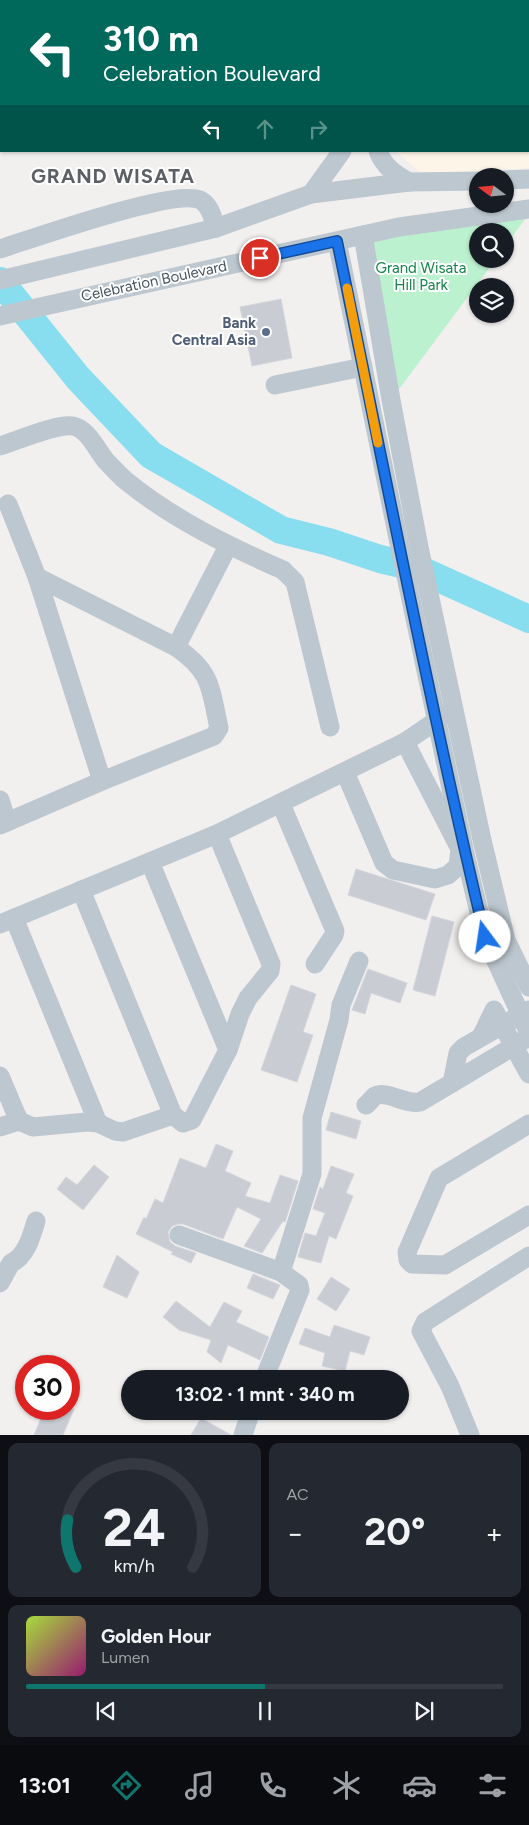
<!DOCTYPE html>
<html lang="id">
<meta charset="utf-8">
<style>
:root{--surface:#171b24;--page:#242831;--text:#f1f3f6;--muted:#9ea1a6;--line:#363941;--accent:#0f766e}
body{margin:0;font-family:Figtree,sans-serif;background:var(--page);color:var(--text);height:100vh;display:flex;flex-direction:column;font-size:19px;white-space:nowrap}
*{box-sizing:border-box;margin:0}
p{font-size:16px;color:var(--muted)}
.icon{flex:none;width:28px;height:28px;fill:none;stroke:currentColor;stroke-width:2;stroke-linecap:round;stroke-linejoin:round}
.map{position:relative;height:1435px;overflow:hidden}
.side{display:flex;flex-direction:column;gap:8px;padding:8px;background:#0d0f14;flex:1}
.side>*{flex:none}
.hud{position:absolute;left:0px;top:0px;width:530px;height:152px;box-shadow:0 1px 4px #0004;background:#00695c;color:#fff;overflow:hidden}
.needle{width:32px;rotate:286deg}
.tools{position:absolute;left:469px;top:168px;display:grid;gap:10px}
.tools a{display:grid;place-items:center;width:45px;height:45px;border-radius:50%;background:var(--surface);box-shadow:0 1px 4px #0004;font-size:25px}
.speed{position:absolute;left:15px;top:1355px;display:flex;gap:10px;font-size:25px;font-weight:700;text-align:center}
.speed>*{display:grid;place-content:center;width:65px;height:65px;border-radius:50%;background:var(--surface);box-shadow:0 1px 4px #0004;line-height:1}
.speed .limit{border:8px solid #d22;background:#fff;color:#111}
.pin{position:absolute;display:grid;place-items:center;width:42px;height:42px;color:#fff;margin:-21px;border:2px solid #fff;border-radius:50%;box-shadow:0 1px 5px #0007}
.me{position:absolute;width:55px;margin:-28px;rotate:346deg;stroke-linejoin:round;filter:drop-shadow(0 0 4px #0008)}
.turn{display:flex;align-items:center;gap:18px;height:105px;padding:0 20px;font-size:22px}
.turn .icon{width:65px;height:65px;stroke-width:2.5}
.turn b{display:block;font-size:35px;line-height:42px}
.lanes{display:flex;align-items:center;height:48px;padding:0 20px;background:#0003;justify-content:center;gap:25px;direction:ltr}
.lanes .off{opacity:.35}
.big{font-size:38px;font-weight:700;line-height:1.1}
.side .card{flex:1;display:flex;flex-direction:column;justify-content:center;gap:8px;min-width:0;padding:0 18px;border-radius:10px;background:var(--page)}
.side .dial{align-items:center;gap:0}
.dial svg{height:130px;overflow:visible;fill:none;stroke:var(--line);stroke-width:7;stroke-linecap:round;text-anchor:middle}
.dial text{fill:var(--text);stroke:none}
.song{display:flex;align-items:center;gap:15px}
.cover{width:60px;height:60px;border-radius:8px;background:linear-gradient(135deg,hsl(80 70% 55%),hsl(320 70% 35%))}
.played{height:5px;border-radius:2px;background:linear-gradient(90deg,var(--accent) 50%,var(--line) 50%)}
.keys{display:flex;justify-content:space-around;direction:ltr}
.heat{display:flex;justify-content:space-between;align-items:center;font-size:28px;direction:ltr}
.side .tiles{flex:1;display:grid;gap:8px;grid-template-columns:1fr 1fr}
.card:last-child{grid-column:span 2}
.trip{position:absolute;left:121px;top:1370px;width:288px;height:50px;border-radius:25px;background:var(--surface);box-shadow:0 1px 4px #0004;font-weight:700;line-height:50px;text-align:center}
.dock{display:flex;height:80px;justify-content:space-around;align-items:center;background:#090b0e;color:var(--muted)}
.dock .icon{width:35px;height:35px}
.dock .active{color:var(--accent)}
.dock b{font-size:22px;color:var(--text)}
.map>svg:first-child{display:block}
.commercial{fill:#fdf6e8}
.green{fill:#bcf1cf}
.lines{fill:none;stroke-linecap:round;stroke-linejoin:round}
.river{stroke:#88deef;stroke-width:28}
.building{fill:#c9ccd2;stroke:#d3d6db}
.minor{stroke:#bdc7cf;stroke-width:19}
.route-casing{stroke:#114b97;stroke-width:12}
.route{stroke:#1a73e8;stroke-width:9}
.slow{stroke:#f59e0b;stroke-width:9}
.service-dot{fill:#5c6f8a;stroke:#fff;stroke-width:2}
.labels{text-anchor:middle;dominant-baseline:central;stroke-width:4;stroke-linejoin:round;paint-order:stroke}
.park-label{font-size:15px;fill:#138347;stroke:#fff}
.street-label{font-size:15px;fill:#47545e;stroke:#fff}
.service-label{font-size:15px;font-weight:bold;fill:#4e5e75;stroke:#fff;text-anchor:end}
.district-label{font-size:20px;font-weight:bold;letter-spacing:1px;fill:#5c6065;stroke:#fff}
</style>
<div class="map">
<svg width="529" height="1435" viewBox="0 0 529 1435">
<rect width="100%" height="100%" fill="#f2efef"/>
<polygon class="commercial" points="413,0 529,0 529,168 423,175 396,151 529,151 529,1 413,1"/>
<polygon class="green" points="529,214 505,246 505,231 478,231 478,259 496,259 391,400 363,235"/>
<g class="lines">
<polyline class="river" points="0,281 78,378 151,455 281,530 329,542 380,559 414,567 529,619"/>
</g>
<g class="building">
<polygon points="281,299 292,358 252,366 240,307"/>
<polygon points="356,869 435,894 426,920 348,895"/>
<polygon points="432,916 454,922 435,996 413,990"/>
<polygon points="368,969 407,983 400,1003 371,993 365,1014 352,1010"/>
<polygon points="291,985 316,994 303,1032 313,1035 297,1082 261,1070"/>
<polygon points="331,1112 361,1121 356,1139 326,1130"/>
<polygon points="216,1144 233,1151 225,1171 251,1183 245,1196 270,1203 280,1175 298,1181 285,1222 283,1221 262,1253 244,1246 261,1219 237,1207 223,1239 183,1224 178,1224 172,1226 168,1232 170,1242 175,1246 196,1253 191,1263 171,1254 173,1252 161,1246 136,1234 144,1217 146,1219 155,1199 163,1203 180,1158 206,1168"/>
<polygon points="94,1165 109,1177 83,1210 57,1189 66,1177 77,1185"/>
<polygon points="331,1166 354,1174 346,1193 353,1196 336,1239 329,1236 321,1263 298,1257 305,1233 316,1236 325,1213 313,1209 320,1187 323,1189"/>
<polygon points="117,1255 139,1272 127,1298 103,1287"/>
<polygon points="253,1274 280,1285 273,1299 247,1288"/>
<polygon points="331,1277 350,1289 336,1311 317,1299"/>
<polygon points="176,1301 210,1327 224,1302 242,1311 236,1322 269,1337 260,1360 228,1345 221,1363 207,1352 211,1340 179,1330 163,1317"/>
<polygon points="334,1325 370,1337 364,1355 350,1351 345,1371 322,1366 325,1353 299,1344 305,1328 330,1337"/>
<polygon points="45,1409 74,1409 63,1435 34,1435"/>
<polygon points="201,1418 231,1435 191,1435"/>
</g>
<g class="lines">
<g class="minor">
<polyline points="134,0 135,1"/>
<polyline points="181,1 181,0"/>
<polyline points="345,1 345,0"/>
<polyline points="388,1 388,0"/>
<polyline points="404,1 404,0"/>
<polyline points="0,55 1,58"/>
<polyline points="0,132 1,131"/>
<path d="M378 151C384 167 395 174 409 182"/>
<polyline points="505,180 529,179"/>
<polyline points="311,194 342,151"/>
<polyline points="363,235 391,400 419,547 482,840 506,940 529,987"/>
<polyline points="337,241 400,548 465,854 485,937 529,1033"/>
<path d="M0 249C31 239 180 186 202 201 211 207 213 219 216 228"/>
<polyline points="0,280 216,228 311,194 409,182 478,181"/>
<polyline points="0,316 399,227 529,209"/>
<polyline points="275,385 363,367"/>
<path d="M0 446C16 441 58 423 73 426 88 429 97 450 106 461 112 467 118 474 125 480 171 518 228 546 283 570L295 582 330 727"/>
<polyline points="8,504 37,577 102,781"/>
<polyline points="176,647 228,546"/>
<polyline points="345,772 384,863 393,870 435,879 448,875 458,866 460,849 405,742"/>
<polyline points="0,800 7,822"/>
<polyline points="281,804 335,931 334,935 315,964"/>
<path d="M0 825 102 781 214 736 219 728C210 687 212 672 176 647L37 577"/>
<polyline points="150,862 228,1050"/>
<polyline points="81,890 173,1115"/>
<polyline points="14,918 98,1123"/>
<polyline points="0,924 217,834 405,742 446,714"/>
<polyline points="481,1037 494,1010 529,1074"/>
<polyline points="0,1076 19,1121"/>
<polyline points="452,1083 458,1053 464,1047 529,1010"/>
<path d="M366 1105C369 1103 372 1098 375 1096 386 1090 406 1105 420 1102L529 1037"/>
<polyline points="529,1124 439,1178 407,1252 408,1260 412,1264 445,1265 529,1215"/>
<polyline points="0,1127 19,1121 33,1127 87,1122 98,1123 115,1131 123,1132 173,1115 183,1123 192,1120 228,1050 240,1014 248,998 270,971 271,964 217,834"/>
<polyline points="179,1235 281,1272 299,1285 300,1290 264,1379"/>
<polyline points="281,1272 312,1174 312,1118 339,1020 341,1005 359,961"/>
<path d="M0 1283 11 1263C26 1257 32 1235 36 1221"/>
<polyline points="243,1435 251,1411"/>
<polyline points="470,1435 450,1386 421,1331 425,1322 529,1256"/>
</g>
</g>
<g class="lines">
<g class="route-casing">
<path id="route" d="M260 258 337 241C385 473 430 706 485 937"/>
</g>
<use href="#route" class="route"/>
<polyline class="slow" points="347,288 378,443"/>
</g>
<circle class="service-dot" cx="266" cy="332" r="5"/>
<g class="labels">
<g class="park-label">
<text x="421" y="268">Grand Wisata<tspan x="421" dy="17">Hill Park</tspan></text>
</g>
<g class="street-label">
<text transform="translate(154 281) rotate(-12)">Celebration Boulevard</text>
</g>
<g class="service-label">
<text x="256" y="323">Bank<tspan x="256" dy="17">Central Asia</tspan></text>
</g>
<g class="district-label">
<text x="113" y="176">GRAND WISATA</text>
</g>
</g>
</svg>
<div class="tools">
<a><svg class="needle" viewBox="-14 -14 28 28"><path d="M0-13l5 13h-10z" fill="#e53935"/><path d="M0 13l5-13h-10z" fill="#9ea1a6"/></svg></a>
<a><svg class="icon" aria-label="search" viewBox="0 0 24 24"><circle cx="10" cy="10" r="6"/><path d="M15 15l6 6"/></svg></a>
<a><svg class="icon" aria-label="layers" viewBox="0 0 24 24"><path d="M12 4l9 5-9 5-9-5zM3 14l9 5 9-5"/></svg></a>
</div>
<div class="speed"><div class="limit">30</div></div>
<div class="pin" style="left:260px;top:258px;background:#d93025"><svg class="icon" aria-label="arrive" viewBox="0 0 24 24"><path d="M6 21V4h12l-3 4 3 4H6"/></svg></div>
<svg class="me" style="left:485px;top:937px" viewBox="-20 -20 40 40"><circle r="19" fill="#fff"/><path d="M0-13L10 11 0 6-10 11z" fill="#1a73e8"/></svg>
<div class="trip">13:02 · 1 mnt · 340 m</div>
<div class="hud">
<div class="turn"><svg class="icon" aria-label="left" viewBox="0 0 24 24"><path d="M17 20v-9H6M10 6l-5 5 5 5"/></svg><div><b>310 m</b>Celebration Boulevard</div></div>
<div class="lanes"><svg class="icon" aria-label="left" viewBox="0 0 24 24"><path d="M17 20v-9H6M10 6l-5 5 5 5"/></svg><svg class="icon off" aria-label="ahead" viewBox="0 0 24 24"><path d="M12 20V5M6 11l6-6 6 6"/></svg><svg class="icon off" aria-label="right" viewBox="0 0 24 24"><path d="M7 20v-9h11M14 6l5 5-5 5"/></svg></div>
</div>
</div>
<section class="side">
<div class="tiles">
<div class="card dial"><svg viewBox="0 0 100 80">
<path d="M14 69A42 42 0 1 1 86 69"/>
<path d="M14 69A42 42 0 0 1 9 40" stroke="#0f766e"/>
<text x="50" y="56" font-size="32" font-weight="700">24</text>
<text x="50" y="72" font-size="11">km/h</text>
</svg></div>
<div class="card"><p>AC</p>
<div class="heat"><a>−</a><b class="big">20°</b><a>+</a></div>
</div>
<div class="card">
<div class="song"><i class="cover"></i><div><b>Golden Hour</b><p>Lumen</p></div></div>
<div class="played"></div>
<div class="keys"><svg class="icon" aria-label="previous" viewBox="0 0 24 24"><path d="M18 5L8 12l10 7zM5 5v14"/></svg><svg class="icon" aria-label="pause" viewBox="0 0 24 24"><path d="M8 5v14M16 5v14"/></svg><svg class="icon" aria-label="next" viewBox="0 0 24 24"><path d="M6 5l10 7-10 7zM19 5v14"/></svg></div>
</div>
</div>
</section>
<nav class="dock">
<b>13:01</b>
<svg class="icon active" aria-label="directions" viewBox="0 0 24 24"><path d="M12 3l9 9-9 9-9-9zM9 14v-3h6M13 9l2 2-2 2"/></svg>
<svg class="icon" aria-label="music" viewBox="0 0 24 24"><path d="M9 18V5l10-2v13"/><circle cx="6" cy="18" r="3"/><circle cx="16" cy="16" r="3"/></svg>
<svg class="icon" aria-label="phone" viewBox="0 0 24 24"><path d="M5 4h4l2 5-3 2q2 4 5 5l2-3 5 2v4C11 20 4 13 5 4z"/></svg>
<svg class="icon" aria-label="climate" viewBox="0 0 24 24"><path d="M12 3v18M4 7l16 10M4 17L20 7"/></svg>
<svg class="icon" aria-label="car" viewBox="0 0 24 24"><path d="M5 17H2v-5l4-1 3-4h7l3 4 3 1v5h-3M9 17h6M6 11h13"/><circle cx="7" cy="17" r="2"/><circle cx="17" cy="17" r="2"/></svg>
<svg class="icon" aria-label="filters" viewBox="0 0 24 24"><path d="M4 7h16M4 17h16"/><circle cx="9" cy="7" r="2"/><circle cx="15" cy="17" r="2"/></svg>
</nav>
